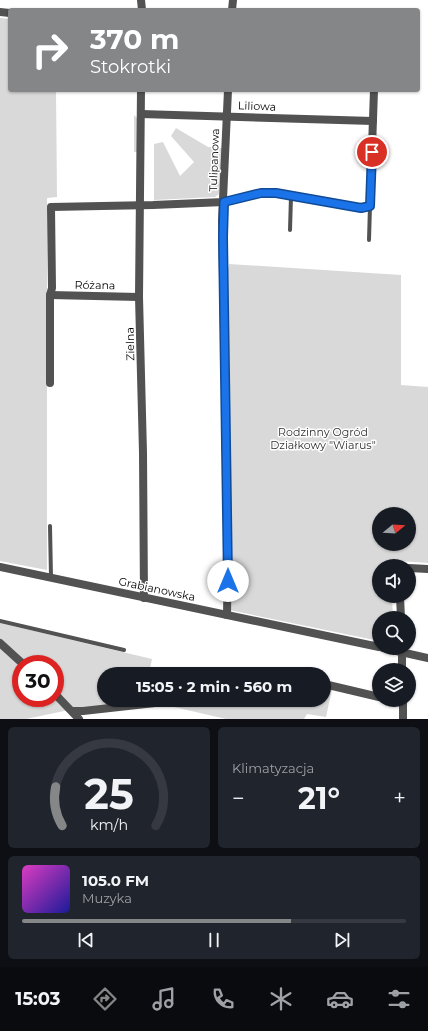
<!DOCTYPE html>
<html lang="pl">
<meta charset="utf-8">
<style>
:root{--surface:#171b24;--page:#20242c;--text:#f1f3f6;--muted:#9ea1a6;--line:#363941;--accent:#858687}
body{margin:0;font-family:Montserrat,sans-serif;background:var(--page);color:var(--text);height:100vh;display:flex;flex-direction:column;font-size:15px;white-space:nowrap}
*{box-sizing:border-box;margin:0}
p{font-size:13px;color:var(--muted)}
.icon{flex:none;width:22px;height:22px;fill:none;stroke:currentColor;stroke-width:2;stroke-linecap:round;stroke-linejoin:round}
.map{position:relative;height:719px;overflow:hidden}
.drawer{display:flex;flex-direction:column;gap:8px;padding:8px;background:#0d0f14;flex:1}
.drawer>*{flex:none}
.guide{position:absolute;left:8px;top:8px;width:412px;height:84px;border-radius:4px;box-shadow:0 1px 3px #0004;background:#858687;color:#fff;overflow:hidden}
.needle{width:26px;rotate:72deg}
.buttons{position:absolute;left:372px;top:507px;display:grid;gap:8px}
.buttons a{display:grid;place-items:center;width:44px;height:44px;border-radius:50%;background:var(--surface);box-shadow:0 1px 3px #0004;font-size:20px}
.speed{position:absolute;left:12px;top:655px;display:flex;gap:8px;font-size:20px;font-weight:700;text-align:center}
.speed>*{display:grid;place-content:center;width:52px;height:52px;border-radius:50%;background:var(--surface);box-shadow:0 1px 3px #0004;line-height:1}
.speed .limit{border:6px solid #d22;background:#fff;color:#111}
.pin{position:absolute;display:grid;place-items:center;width:34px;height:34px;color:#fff;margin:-17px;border:2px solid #fff;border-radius:50%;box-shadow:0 1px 4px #0007}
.me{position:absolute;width:44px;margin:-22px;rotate:0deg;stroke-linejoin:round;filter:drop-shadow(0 0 3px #0008)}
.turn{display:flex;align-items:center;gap:14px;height:84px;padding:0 16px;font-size:18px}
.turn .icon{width:52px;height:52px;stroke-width:2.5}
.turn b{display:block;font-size:28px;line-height:34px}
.big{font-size:30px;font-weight:700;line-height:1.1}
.drawer .card{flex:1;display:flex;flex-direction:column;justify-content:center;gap:6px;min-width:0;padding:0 14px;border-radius:6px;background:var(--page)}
.drawer .dial{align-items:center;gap:0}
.dial svg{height:104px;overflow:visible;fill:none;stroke:var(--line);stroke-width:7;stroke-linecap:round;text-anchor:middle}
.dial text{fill:var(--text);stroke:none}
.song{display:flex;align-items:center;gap:12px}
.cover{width:48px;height:48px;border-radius:6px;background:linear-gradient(135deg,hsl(310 70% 55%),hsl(240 70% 35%))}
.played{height:4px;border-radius:2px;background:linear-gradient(90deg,var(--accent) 70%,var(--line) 70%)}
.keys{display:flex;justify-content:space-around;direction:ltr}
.heat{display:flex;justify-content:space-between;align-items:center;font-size:22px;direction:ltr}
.drawer .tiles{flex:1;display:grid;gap:8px;grid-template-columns:1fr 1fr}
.card:last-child{grid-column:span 2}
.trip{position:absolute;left:97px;top:667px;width:234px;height:40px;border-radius:20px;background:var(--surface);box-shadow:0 1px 3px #0004;font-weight:700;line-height:40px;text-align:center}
.dock{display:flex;height:64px;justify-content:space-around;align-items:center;background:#090b0e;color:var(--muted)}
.dock .icon{width:28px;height:28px}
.dock .selected{color:var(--accent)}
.dock b{font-size:18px;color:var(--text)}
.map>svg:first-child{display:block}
.green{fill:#d9d9d9;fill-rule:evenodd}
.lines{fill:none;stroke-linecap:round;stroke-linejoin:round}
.service{stroke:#525252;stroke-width:4}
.minor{stroke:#525252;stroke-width:8}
.route-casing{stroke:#114b97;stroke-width:10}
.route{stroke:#1a73e8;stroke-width:7}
.labels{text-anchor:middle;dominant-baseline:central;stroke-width:3;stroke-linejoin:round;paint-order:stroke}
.street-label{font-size:11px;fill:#000;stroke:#fff}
.park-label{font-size:11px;fill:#303030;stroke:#fff}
</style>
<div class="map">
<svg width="428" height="719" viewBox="0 0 428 719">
<rect width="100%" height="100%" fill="#fff"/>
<g class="green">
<polygon points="0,18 10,19 10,90 56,90 57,197 47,198 47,570 0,561"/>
<polygon points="134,115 138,119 137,152 134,152"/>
<polygon points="176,128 208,147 224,148 221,191 219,191 219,194 215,197 154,200 154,144 163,142 180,176 194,162 171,136"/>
<path d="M229 264 401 275V385L428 387V563L400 561 390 562V566H379V596H392L393 618H379V641L229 610 226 267H229ZM379 514H409V544H379Z"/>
<polygon points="0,623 152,659 149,674 104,674 104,700 154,700 75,709 55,691 55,664 25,664 0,641"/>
<polygon points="0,648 21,664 21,698 55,698 69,710 26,719 0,719"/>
<polygon points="324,687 332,689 326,717 307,714 304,719 226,719 161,704 216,700 324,700"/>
</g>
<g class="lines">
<g class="service">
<polyline points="290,230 291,196"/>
<polyline points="369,240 370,206"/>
<polyline points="50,526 51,577"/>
<polyline points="0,621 124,650"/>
</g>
<g class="minor">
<polyline points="141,0 142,10"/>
<polyline points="232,10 233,0"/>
<polyline points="0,12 10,13"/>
<polyline points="141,90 139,297 143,453 144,598"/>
<polyline points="141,114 373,121"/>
<polyline points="50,295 139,297"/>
<polyline points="50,383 50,295 52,288 51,207 153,205 224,202 261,193 276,193 361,208 370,206 374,90"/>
<polyline points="0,567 379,647"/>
<polyline points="409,568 428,569"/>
<polyline points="400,596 401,618"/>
<polyline points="227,615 228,553 222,221 228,90"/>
<polyline points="0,643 23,664"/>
<polyline points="383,648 428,658"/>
<polyline points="402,648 402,670"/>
<polyline points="324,684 379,697"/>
<polyline points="55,694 79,719"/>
<polyline points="392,700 403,703"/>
<polyline points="403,700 403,719"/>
<polyline points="73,711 83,711 182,700"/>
</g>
</g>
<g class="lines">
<g class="route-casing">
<polyline id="route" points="228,581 223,237 224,202 261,193 276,193 361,208 370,206 372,152"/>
</g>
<use href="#route" class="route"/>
</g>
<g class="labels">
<g class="street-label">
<text transform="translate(257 106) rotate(2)">Liliowa</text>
<text transform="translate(214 160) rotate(-88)">Tulipanowa</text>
<text transform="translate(95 285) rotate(1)">Różana</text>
<text transform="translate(130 344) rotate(-91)">Zielna</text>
<text transform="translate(157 589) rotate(12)">Grabianowska</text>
</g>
<g class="park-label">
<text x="323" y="432">Rodzinny Ogród<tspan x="323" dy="13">Działkowy "Wiarus"</tspan></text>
</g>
</g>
</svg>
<div class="buttons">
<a><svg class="needle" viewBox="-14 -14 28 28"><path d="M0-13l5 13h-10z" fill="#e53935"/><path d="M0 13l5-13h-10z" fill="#9ea1a6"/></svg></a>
<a><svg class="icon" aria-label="sound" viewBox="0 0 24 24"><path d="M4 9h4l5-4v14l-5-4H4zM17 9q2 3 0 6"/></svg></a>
<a><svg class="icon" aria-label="search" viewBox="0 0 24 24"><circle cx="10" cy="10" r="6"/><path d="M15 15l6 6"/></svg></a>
<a><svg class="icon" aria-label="layers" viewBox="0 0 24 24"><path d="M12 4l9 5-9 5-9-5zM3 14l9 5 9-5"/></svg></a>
</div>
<div class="speed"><div class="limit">30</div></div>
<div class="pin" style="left:372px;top:152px;background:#d93025"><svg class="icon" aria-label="arrive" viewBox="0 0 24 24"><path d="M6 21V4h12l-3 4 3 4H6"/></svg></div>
<svg class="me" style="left:228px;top:581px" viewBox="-20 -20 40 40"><circle r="19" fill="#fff"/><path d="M0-13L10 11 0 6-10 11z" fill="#1a73e8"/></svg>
<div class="trip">15:05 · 2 min · 560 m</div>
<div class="guide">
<div class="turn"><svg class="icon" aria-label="right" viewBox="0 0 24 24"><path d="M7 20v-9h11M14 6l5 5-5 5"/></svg><div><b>370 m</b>Stokrotki</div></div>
</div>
</div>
<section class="drawer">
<div class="tiles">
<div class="card dial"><svg viewBox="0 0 100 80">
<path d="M14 69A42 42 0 1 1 86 69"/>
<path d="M14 69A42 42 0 0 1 9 39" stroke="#858687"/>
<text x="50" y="56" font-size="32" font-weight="700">25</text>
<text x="50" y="72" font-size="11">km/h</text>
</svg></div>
<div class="card"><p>Klimatyzacja</p>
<div class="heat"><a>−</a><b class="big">21°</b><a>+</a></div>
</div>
<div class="card">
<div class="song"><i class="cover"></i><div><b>105.0 FM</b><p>Muzyka</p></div></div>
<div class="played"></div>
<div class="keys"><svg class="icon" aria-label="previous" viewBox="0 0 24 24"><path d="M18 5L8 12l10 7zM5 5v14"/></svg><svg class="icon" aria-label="pause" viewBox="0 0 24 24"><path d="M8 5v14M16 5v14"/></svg><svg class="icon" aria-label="next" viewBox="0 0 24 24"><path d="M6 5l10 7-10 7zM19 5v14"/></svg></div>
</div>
</div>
</section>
<nav class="dock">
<b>15:03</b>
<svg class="icon selected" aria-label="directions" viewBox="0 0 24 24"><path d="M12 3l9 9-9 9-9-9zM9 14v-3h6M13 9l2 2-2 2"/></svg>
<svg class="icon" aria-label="music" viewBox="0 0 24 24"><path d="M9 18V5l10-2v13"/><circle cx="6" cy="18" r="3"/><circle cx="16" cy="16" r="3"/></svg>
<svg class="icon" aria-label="phone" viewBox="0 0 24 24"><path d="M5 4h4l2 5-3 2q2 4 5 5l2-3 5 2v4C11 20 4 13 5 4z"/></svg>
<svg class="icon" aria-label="climate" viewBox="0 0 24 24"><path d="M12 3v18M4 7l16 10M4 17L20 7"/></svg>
<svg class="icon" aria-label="car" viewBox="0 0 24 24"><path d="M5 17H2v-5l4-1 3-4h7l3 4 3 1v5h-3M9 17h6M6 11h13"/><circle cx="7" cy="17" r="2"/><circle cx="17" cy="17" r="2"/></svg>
<svg class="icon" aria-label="filters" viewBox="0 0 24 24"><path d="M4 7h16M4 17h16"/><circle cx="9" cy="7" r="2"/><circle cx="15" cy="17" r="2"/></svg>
</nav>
